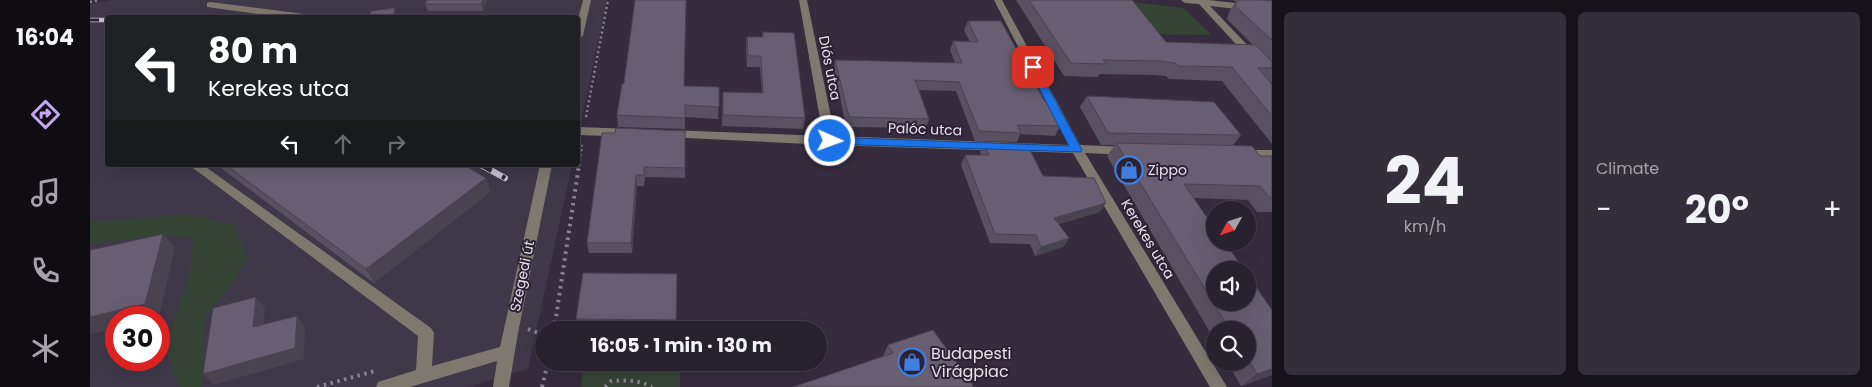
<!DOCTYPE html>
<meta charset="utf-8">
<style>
:root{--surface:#28212e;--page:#342e3a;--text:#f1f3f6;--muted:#a5a3aa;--line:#443e4a;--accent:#c4a7f1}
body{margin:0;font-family:Poppins,sans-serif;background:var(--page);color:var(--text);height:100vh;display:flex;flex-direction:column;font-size:19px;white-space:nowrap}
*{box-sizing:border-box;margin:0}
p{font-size:16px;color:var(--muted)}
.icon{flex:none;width:28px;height:28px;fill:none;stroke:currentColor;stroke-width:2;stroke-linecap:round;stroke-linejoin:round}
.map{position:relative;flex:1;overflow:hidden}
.panel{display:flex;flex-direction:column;gap:12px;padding:12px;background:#161219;width:600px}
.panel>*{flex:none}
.top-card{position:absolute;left:15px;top:15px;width:475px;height:152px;border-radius:5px;box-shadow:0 5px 20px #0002,0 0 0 1px var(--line);background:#202124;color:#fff;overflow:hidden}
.needle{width:32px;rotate:230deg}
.controls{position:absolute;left:1116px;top:201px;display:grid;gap:10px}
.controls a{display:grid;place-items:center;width:50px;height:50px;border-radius:50%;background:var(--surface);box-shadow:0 5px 20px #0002,0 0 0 1px var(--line);font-size:25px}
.speed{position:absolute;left:15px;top:306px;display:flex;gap:10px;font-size:25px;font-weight:700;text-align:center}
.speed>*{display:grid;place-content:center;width:65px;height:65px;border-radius:50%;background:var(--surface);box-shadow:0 5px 20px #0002,0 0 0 1px var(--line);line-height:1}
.speed .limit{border:8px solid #d22;background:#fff;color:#111}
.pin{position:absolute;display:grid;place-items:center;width:42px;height:42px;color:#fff;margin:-21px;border-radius:10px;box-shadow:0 2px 8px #0006}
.me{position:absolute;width:55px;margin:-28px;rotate:92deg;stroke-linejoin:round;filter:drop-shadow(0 0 4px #0008)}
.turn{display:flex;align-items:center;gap:18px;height:105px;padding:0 20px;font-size:22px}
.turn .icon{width:65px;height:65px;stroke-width:2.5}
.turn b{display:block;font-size:35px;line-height:42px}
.lanes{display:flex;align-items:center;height:48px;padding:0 20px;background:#0003;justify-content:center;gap:25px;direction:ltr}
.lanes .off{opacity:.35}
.big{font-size:38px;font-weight:700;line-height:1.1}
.panel .widget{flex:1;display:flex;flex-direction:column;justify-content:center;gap:8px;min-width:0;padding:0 18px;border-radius:8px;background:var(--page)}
.panel .dial{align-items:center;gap:0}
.dial b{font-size:65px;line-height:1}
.heat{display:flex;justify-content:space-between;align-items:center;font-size:28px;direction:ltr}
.panel .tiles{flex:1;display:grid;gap:12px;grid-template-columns:repeat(2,1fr)}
.trip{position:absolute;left:445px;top:321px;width:292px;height:50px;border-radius:25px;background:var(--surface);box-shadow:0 5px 20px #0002,0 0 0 1px var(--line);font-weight:700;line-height:50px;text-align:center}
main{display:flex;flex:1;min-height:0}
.tabs{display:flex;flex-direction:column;width:90px;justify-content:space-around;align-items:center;background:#100d12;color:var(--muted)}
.tabs .icon{width:35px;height:35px}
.tabs .current{color:var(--accent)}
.tabs b{font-size:22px;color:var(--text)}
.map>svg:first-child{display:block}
.industrial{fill:#3e3849;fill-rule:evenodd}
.green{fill:#364436}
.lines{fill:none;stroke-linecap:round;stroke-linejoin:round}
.path-far1{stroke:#8a8291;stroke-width:2.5;stroke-dasharray:2 3;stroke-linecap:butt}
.path{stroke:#8a8291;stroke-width:4;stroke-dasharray:2.5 4.5;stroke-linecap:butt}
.minor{fill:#7e786f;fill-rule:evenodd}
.rail-far1-casing{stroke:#c6bfcc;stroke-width:4.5}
.rail-casing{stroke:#c6bfcc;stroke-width:6}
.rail-far1{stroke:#2c2233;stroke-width:3;stroke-dasharray:9;stroke-linecap:butt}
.rail{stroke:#2c2233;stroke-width:4.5;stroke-dasharray:12;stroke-linecap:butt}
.wall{fill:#595161}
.shaded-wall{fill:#49424f}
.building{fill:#685e71;stroke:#49424f}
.route{fill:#1a73e8;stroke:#114b97}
.labels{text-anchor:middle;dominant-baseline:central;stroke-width:4;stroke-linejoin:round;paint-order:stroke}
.street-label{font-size:14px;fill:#e7e1ed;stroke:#2c2233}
.poi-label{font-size:14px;fill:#e7e1ed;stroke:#2c2233;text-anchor:start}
.near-poi-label{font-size:16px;fill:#e7e1ed;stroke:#2c2233;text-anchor:start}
</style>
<main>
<nav class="tabs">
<b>16:04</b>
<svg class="icon current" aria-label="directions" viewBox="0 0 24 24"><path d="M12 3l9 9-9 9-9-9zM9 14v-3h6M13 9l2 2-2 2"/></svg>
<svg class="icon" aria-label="music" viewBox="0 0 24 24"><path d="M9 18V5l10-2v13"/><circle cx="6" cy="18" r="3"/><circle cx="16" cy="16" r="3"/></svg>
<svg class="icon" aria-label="phone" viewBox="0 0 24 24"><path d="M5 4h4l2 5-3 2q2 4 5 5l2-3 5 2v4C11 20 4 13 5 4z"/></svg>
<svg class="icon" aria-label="climate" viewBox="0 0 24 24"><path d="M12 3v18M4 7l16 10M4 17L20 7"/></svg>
</nav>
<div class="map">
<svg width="1182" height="387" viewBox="0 0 1182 387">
<rect width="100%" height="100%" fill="#362c3e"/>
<path class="industrial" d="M22 0H517L488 137V18H18V165H482L438 369 377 387H0V4ZM26 318H69V360H26Z"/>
<g class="green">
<polygon points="1024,0 1093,8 1122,35 1051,34"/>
<polygon points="98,214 144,225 158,259 137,290 115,317 112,387 90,387 74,349 100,274 103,238 72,235 0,244 0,222"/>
<polygon points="590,365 590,387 491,387 493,367"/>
</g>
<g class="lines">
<g class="path-far1">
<polyline points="0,2 9,0"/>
<polyline points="496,117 518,0"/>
<polyline points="489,166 492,145"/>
</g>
<g class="path">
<polyline points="438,329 454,335"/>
<polyline points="464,330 489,165"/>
<polyline points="227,387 285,371"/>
<polyline points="452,387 458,362"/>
<path d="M515 387 521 381C536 380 549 380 562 387"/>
</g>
<g class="minor">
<polygon points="493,0 501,0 493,36 488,39 488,19"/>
<polygon points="709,0 717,0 745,136 979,145 904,0 912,0 990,145 1037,147 1043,151 1037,155 995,153 1137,387 1120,387 983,153 740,145 576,137 574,134 576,131 580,130 733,136"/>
<polygon points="1091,0 1118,0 1182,7 1182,13 1120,6 1182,71 1182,80 1178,79 1109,4 1095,3"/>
<polygon points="120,2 222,15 226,18 196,18 117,7 117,3"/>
<polygon points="488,127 542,129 548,133 542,137 488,135"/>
<polygon points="1152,150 1182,150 1182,158 1148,157 1146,154"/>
<polygon points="99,165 113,165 341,328 344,333 342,366 410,347 450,165 462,165 428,333 419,387 403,387 407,361 320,387 286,387 288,382 326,370 328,336"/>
</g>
<g class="rail-far1-casing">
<polyline id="rail-far1" points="0,20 18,20"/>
</g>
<g class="rail-casing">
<polyline id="rail" points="391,165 415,178"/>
</g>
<use href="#rail-far1" class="rail-far1"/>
<use href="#rail" class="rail"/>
</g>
<g class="wall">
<polygon points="337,0 397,0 393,11 338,11 335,4"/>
<polygon points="926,0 1042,0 1076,42 1163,45 1137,19 1140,10 1146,1 1144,1 1144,0 1182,0 1182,82 1180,82 1182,84 1182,144 1132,81 1079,79 1076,76 1063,75 1010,74 1008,77 974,76"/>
<polygon points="878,21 955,102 970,126 965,136 930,134 927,142 885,141 866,91 829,90 839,119 836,128 756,127 744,69 745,60 865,63 860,50 863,41 880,42 874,30"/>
<polygon points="673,32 715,118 713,129 632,126 633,92 672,93 670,67 657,67 656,47 657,37 672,37"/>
<polygon points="594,86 629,87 628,119 595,117 595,129 528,127 527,115"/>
<polygon points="997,96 1151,135 1143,145 1170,156 1182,156 1182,212 1167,212 1158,200 1104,198 1182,375 1151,386 1137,362 1158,362 1158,330 1125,330 1125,341 1017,156 1025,145 1011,145 990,107"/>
<polygon points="595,131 595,178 555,177 554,186 547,186 542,253 499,253 497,243 525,133"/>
<polygon points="894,143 953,176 1010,212 969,224 979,238 973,247 945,256 940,244 900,243 871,165 875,155 891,155 890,152"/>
<polygon points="127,165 374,165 396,178 400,192 284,283"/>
<polygon points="587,274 586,330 489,330 486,319"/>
<polygon points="798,345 884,387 793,356"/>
</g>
<g class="shaded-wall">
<polygon points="393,0 397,0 393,11 391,4"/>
<polygon points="305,8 308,17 308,18 303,18"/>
<polygon points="546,175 547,186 542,253 541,243"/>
<polygon points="396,178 400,192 284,283 276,269"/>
<polygon points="1016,203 1010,212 958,227 964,218"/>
<polygon points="73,234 85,248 69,317 26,318 26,328 0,334 0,317"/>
<polygon points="979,238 973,247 945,256 951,247"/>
<polygon points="166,297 175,308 173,338 163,327"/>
<polygon points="207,316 215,327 214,359 124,385 113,374"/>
<polygon points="1182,369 1182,375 1151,386 1167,374"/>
</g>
<g class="building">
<polygon points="337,0 393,0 391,4 335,4"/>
<polygon points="545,0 596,0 594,86 629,87 629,107 595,105 595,118 527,115 532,84 534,83"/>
<polygon points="939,0 1042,0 1076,42 1166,45 1182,62 1182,68 1168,68 1182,84 1182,116 1142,67 1088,66 1085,63 1071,61 1013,60 1016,64 981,63"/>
<polygon points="1148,0 1173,0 1182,1 1182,40 1145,6"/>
<polygon points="305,8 303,18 279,18 281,11"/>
<polygon points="878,21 911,21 955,102 957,102 970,126 927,125 931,133 889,131 869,82 825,80 839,119 759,117 745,60 872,63 863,41 888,42"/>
<polygon points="673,32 704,33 715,118 633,115 633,92 673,93 671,56 658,56 657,37 673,37"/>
<polygon points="997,96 1124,102 1151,135 1018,133"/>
<polygon points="526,128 595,131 595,168 554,167 554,175 546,175 541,243 497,243 512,133 525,133"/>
<polygon points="894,143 937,144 953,176 1004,178 1016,203 964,218 979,238 951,247 946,235 905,234 875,155 899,155"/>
<polygon points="1026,143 1162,146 1170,156 1182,156 1182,198 1180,198 1170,186 1094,184 1125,229 1125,242 1135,242 1154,270 1125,270 1125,302 1158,302 1158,275 1182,310 1182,369 1167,374 1158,358 1158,330 1140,330"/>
<polygon points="136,165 374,165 396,178 276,269"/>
<polygon points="73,234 55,304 0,317 0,250"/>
<polygon points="493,273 587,274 586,320 486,319"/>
<polygon points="166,297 163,327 207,316 205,348 113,374 123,308"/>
<polygon points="843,330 884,387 703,387 803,353 798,345"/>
</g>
<polygon class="route" points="943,64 947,67 992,150 991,152 740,144 735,141 740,137 979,146 938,67"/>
<defs>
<g id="shop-ring" transform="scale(1.4375)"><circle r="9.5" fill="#2c2233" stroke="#3f7fe0" stroke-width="1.5"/><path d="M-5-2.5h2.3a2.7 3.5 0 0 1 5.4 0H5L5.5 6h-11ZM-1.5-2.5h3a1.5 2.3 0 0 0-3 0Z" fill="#3f7fe0"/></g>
</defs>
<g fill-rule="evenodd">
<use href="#shop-ring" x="1039" y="170"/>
<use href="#shop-ring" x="822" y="362"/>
</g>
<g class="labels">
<g class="street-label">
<text transform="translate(740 68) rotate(79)">Diós utca</text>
<text transform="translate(835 129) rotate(2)">Palóc utca</text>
<text transform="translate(1058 239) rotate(59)">Kerekes utca</text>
<text transform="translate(432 276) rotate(-78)">Szegedi út</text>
</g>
<g class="poi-label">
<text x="1058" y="170">Zippo</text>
</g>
<g class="near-poi-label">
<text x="841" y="353">Budapesti<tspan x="841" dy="18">Virágpiac</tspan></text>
</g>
</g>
</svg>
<div class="controls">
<a><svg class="needle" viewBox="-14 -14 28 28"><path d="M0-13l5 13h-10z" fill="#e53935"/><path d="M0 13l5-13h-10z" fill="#a5a3aa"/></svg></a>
<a><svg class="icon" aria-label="sound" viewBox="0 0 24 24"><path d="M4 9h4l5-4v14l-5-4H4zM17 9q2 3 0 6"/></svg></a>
<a><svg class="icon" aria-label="search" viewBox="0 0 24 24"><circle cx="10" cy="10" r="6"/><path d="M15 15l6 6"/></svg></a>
</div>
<div class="speed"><div class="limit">30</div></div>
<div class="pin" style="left:943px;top:67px;background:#d93025"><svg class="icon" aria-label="arrive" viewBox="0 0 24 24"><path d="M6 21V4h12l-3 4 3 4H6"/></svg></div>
<svg class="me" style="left:740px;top:141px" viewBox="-20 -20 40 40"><circle r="17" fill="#1a73e8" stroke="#fff" stroke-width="3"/><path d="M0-11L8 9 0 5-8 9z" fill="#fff"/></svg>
<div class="trip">16:05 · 1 min · 130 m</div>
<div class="top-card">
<div class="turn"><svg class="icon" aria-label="left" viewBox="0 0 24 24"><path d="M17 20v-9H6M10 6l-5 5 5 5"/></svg><div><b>80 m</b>Kerekes utca</div></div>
<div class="lanes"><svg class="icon" aria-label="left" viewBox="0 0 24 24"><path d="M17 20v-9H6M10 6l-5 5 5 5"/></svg><svg class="icon off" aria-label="ahead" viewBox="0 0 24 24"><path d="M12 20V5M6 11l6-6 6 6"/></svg><svg class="icon off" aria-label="right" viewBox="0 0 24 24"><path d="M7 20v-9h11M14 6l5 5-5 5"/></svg></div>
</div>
</div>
<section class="panel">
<div class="tiles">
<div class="widget dial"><b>24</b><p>km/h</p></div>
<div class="widget"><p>Climate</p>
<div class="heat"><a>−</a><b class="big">20°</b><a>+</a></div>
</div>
</div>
</section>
</main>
